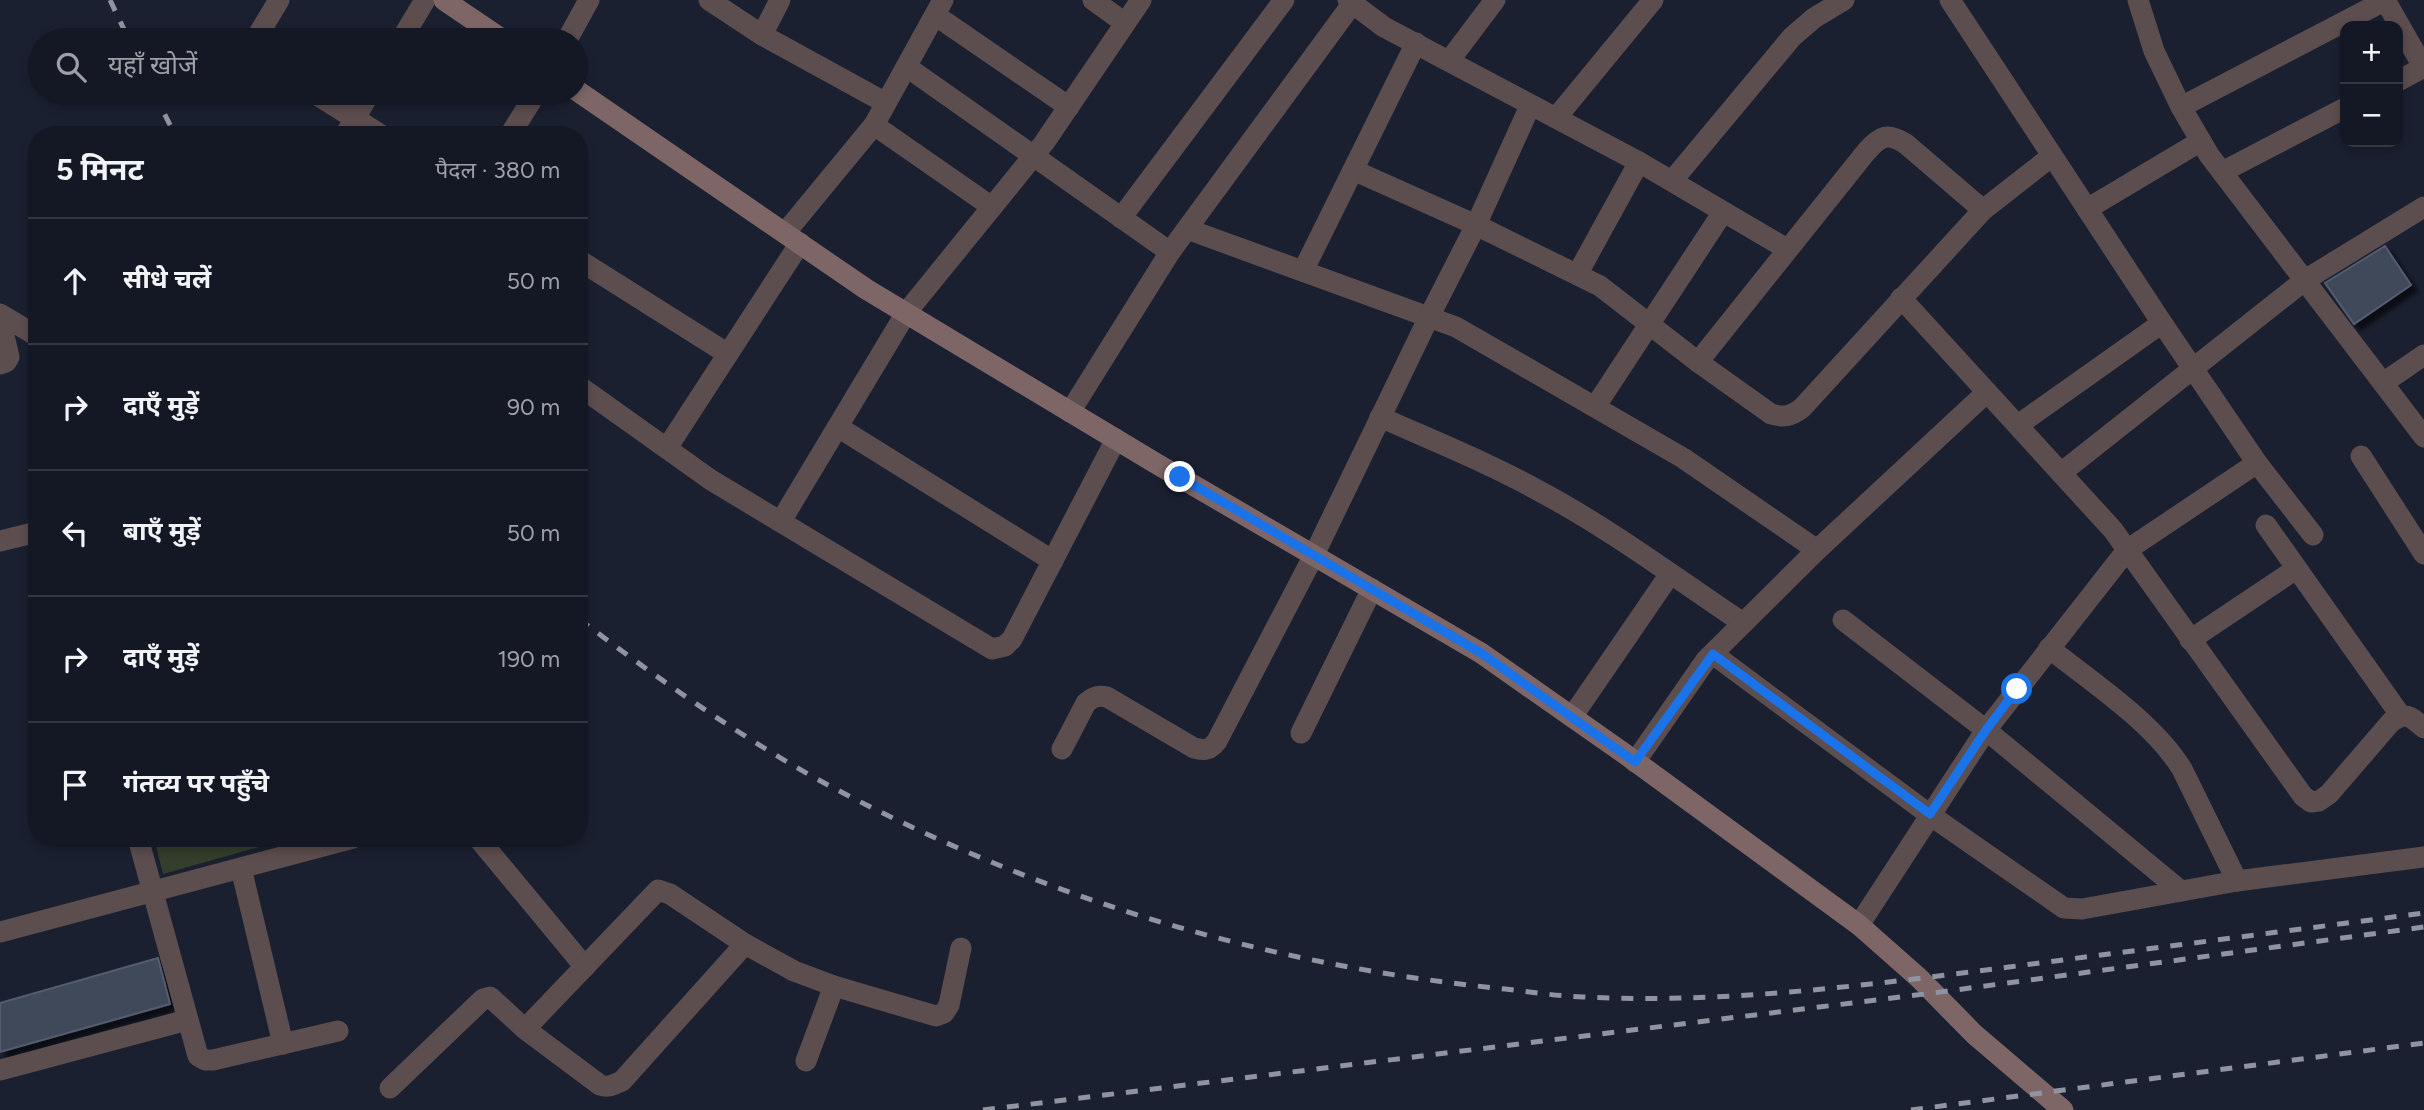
<!DOCTYPE html>
<html lang="hi">
<meta charset="utf-8">
<style>
body{margin:0;font-family:Figtree,"Noto Sans Devanagari",sans-serif;background:#1d212c;color:#f1f3f6}
.controls{position:absolute;right:21px;top:21px;display:grid;overflow:hidden;border-radius:14px;box-shadow:0 4px 10px #0003}
.controls button{width:63px;height:63px;display:grid;place-items:center;padding:0;border:0;border-bottom:2px solid #333741;background:#141824;color:#f1f3f6;font:35px sans-serif}
.stop{position:absolute;width:21px;height:21px;margin:-16px;border:5px solid #1a73e8;border-radius:50%;background:#fff}
.stop.end{background:#1a73e8;border-color:#fff;box-shadow:0 2px 7px #0008}
.list{margin:0;padding:0;list-style:none}
h2{display:flex;justify-content:space-between;align-items:center;height:91px;margin:0;padding:0 28px;font-size:30px}
h2 small{font-size:23px;font-weight:400;color:#9da0a6}
.list li{display:grid;grid-template-columns:46px 1fr auto;gap:21px;align-items:center;box-sizing:border-box;height:126px;padding:0 28px;border-top:2px solid #333741}
.list b{display:block;font-size:26px;white-space:nowrap}
.list em{font-size:23px;font-style:normal;color:#9da0a6}
.icon{flex:none;width:38px;height:38px;fill:none;stroke:currentColor;stroke-width:2;stroke-linecap:round;stroke-linejoin:round}
.map{position:relative;flex:none;width:2424px;height:1110px;overflow:hidden}
.search{position:absolute;background:#141824;box-shadow:0 4px 10px #0003;left:28px;top:28px;width:560px;height:77px;display:flex;align-items:center;gap:18px;box-sizing:border-box;padding:0 24px;border-radius:38px;color:#9da0a6;font-size:26px}
.panel{position:absolute;background:#141824;box-shadow:0 4px 10px #0003;left:28px;top:126px;width:560px;height:721px;border-radius:28px}
.map>svg:first-child{display:block}
.green{fill:#343e2c}
.building{fill:#41485a;stroke:#555c6f;stroke-width:2;filter:url(#shadow)}
.lines{fill:none;stroke-linecap:round;stroke-linejoin:round}
.street{stroke:#5c4d4e;stroke-width:21}
.secondary{stroke:#7e6667;stroke-width:21}
.rail{stroke:#9094a1;stroke-width:5;stroke-dasharray:12 12;stroke-linecap:butt}
.route{stroke:#1a73e8;stroke-width:9}
</style>
<div class="map">
<svg width="2424" height="1110" viewBox="0 0 2424 1110">
<defs>
<filter id="shadow"><feDropShadow dx="6" dy="6" stdDeviation="2" flood-color="#0009"/></filter>
</defs>
<rect width="100%" height="100%" fill="#1a2030"/>
<path class="green" d="M 154,838 L 291,838 L 163,874 Z"/>
<g class="building">
<path d="M 2385,246 L 2411,285 L 2354,324 L 2325,283 Z"/>
<path d="M 158,958 L 170,1004 L 0,1052 L 0,1003 Z"/>
</g>
<g class="lines">
<g class="street">
<path d="M 709,0 L 762,35 L 886,103"/>
<path d="M 1093,0 L 1125,23"/>
<path d="M 1348,0 L 1384,27 L 1639,162 L 1787,249"/>
<path d="M 1950,0 L 2162,323 L 2257,463 L 2313,535"/>
<path d="M 2138,0 L 2154,51 L 2181,107 L 2209,155 L 2424,437"/>
<path d="M 2385,0 L 2424,68"/>
<path d="M 935,15 L 1069,107"/>
<path d="M 762,35 L 780,0"/>
<path d="M 255,40 L 279,0"/>
<path d="M 401,40 L 425,0"/>
<path d="M 567,40 L 589,0"/>
<path d="M 1449,61 L 1495,0"/>
<path d="M 907,67 L 1170,252"/>
<path d="M 2398,81 L 2424,67"/>
<path d="M 314,93 L 381,135"/>
<path d="M 2181,107 L 2386,0"/>
<path d="M 1556,118 L 1653,0"/>
<path d="M 874,125 L 992,207"/>
<path d="M 345,135 L 370,93"/>
<path d="M 510,135 L 536,93"/>
<path d="M 1353,170 L 1476,225 L 1600,286 L 1698,362 L 1771,414 C 1785,418 1791,416 1802,408 L 1983,210 L 2052,156"/>
<path d="M 2222,172 L 2345,108"/>
<path d="M 1672,181 L 1792,37 L 1814,18 L 1844,0"/>
<path d="M 2087,209 L 2201,141"/>
<path d="M 1121,218 L 1284,0"/>
<path d="M 1187,229 L 1456,327 L 1683,458 L 1817,550"/>
<path d="M 785,233 L 874,125 L 943,0"/>
<path d="M 579,260 L 728,354"/>
<path d="M 1303,271 L 1416,43"/>
<path d="M 1578,273 L 1639,162"/>
<path d="M 1901,298 L 2113,530 L 2303,796 L 2311,802 L 2319,801 L 2329,794 L 2391,722 C 2407,711 2411,717 2424,728"/>
<path d="M 0,314 L 37,336"/>
<path d="M 0,319 L 9,357 L 6,362 L 0,364"/>
<path d="M 1698,362 L 1866,152 C 1880,136 1887,132 1906,144 L 1983,210"/>
<path d="M 2383,383 L 2424,355"/>
<path d="M 579,386 L 711,480 L 992,649 L 1005,646 L 1012,639 L 1116,439"/>
<path d="M 1595,407 L 1723,212"/>
<path d="M 1070,412 L 1170,252 L 1355,0"/>
<path d="M 1380,417 C 1434,441 1489,463 1541,492 C 1612,530 1677,579 1743,623"/>
<path d="M 2018,425 L 2162,323"/>
<path d="M 838,427 L 1053,561"/>
<path d="M 667,448 L 800,243"/>
<path d="M 2361,456 L 2424,554"/>
<path d="M 2061,473 L 2305,280 L 2424,207"/>
<path d="M 781,521 L 906,313 L 1044,143 L 1141,0"/>
<path d="M 2266,525 L 2401,716"/>
<path d="M 0,541 L 37,532"/>
<path d="M 1843,620 L 1986,730 L 2181,891"/>
<path d="M 2190,640 L 2296,569"/>
<path d="M 2049,648 C 2093,683 2153,722 2182,769 L 2237,881"/>
<path d="M 1713,654 L 1930,815 L 2064,908 L 2082,909 L 2237,881 L 2424,857"/>
<path d="M 1572,717 L 1670,574"/>
<path d="M 1301,733 L 1372,589"/>
<path d="M 1062,749 L 1086,703 C 1093,697 1098,695 1107,697 L 1194,748 C 1205,751 1210,750 1217,741 L 1314,555 L 1429,317 L 1476,225 L 1530,106"/>
<path d="M 1635,762 L 1706,660 L 1817,550 L 1987,392"/>
<path d="M 138,838 L 198,1056 L 205,1060 L 213,1060 L 338,1031"/>
<path d="M 478,838 L 585,967"/>
<path d="M 241,868 L 283,1044"/>
<path d="M 1859,925 L 1986,730 L 2127,550 L 2257,463"/>
<path d="M 0,932 L 353,838"/>
<path d="M 525,1029 L 658,890 L 670,894 L 745,944 L 794,971 L 834,986 L 936,1016 L 944,1013 L 949,1005 L 961,948"/>
<path d="M 806,1061 L 834,986"/>
<path d="M 0,1070 L 187,1020"/>
<path d="M 390,1088 L 483,999 L 490,997 L 525,1029 L 600,1085 C 609,1088 613,1085 622,1081 L 745,944"/>
</g>
<g class="secondary">
<path d="M 444,0 L 503,40"/>
<path d="M 576,90 L 866,289 L 1157,464 L 1481,653 L 1625,754 L 1859,925 L 1919,978 L 1974,1034 L 2063,1110"/>
</g>
<g class="rail">
<path d="M 110,0 L 129,40"/>
<path d="M 154,93 L 175,135"/>
<path d="M 579,619 C 664,683 752,746 847,795 C 1055,903 1273,966 1505,989 C 1531,992 1557,996 1583,997 C 1725,1004 1869,985 2009,967 C 2147,949 2286,931 2424,913"/>
<path d="M 983,1110 L 1933,993 L 2424,927"/>
<path d="M 1911,1110 L 2424,1043"/>
</g>
</g>
<g class="lines">
<path class="route" d="M 1180,477 L 1481,653 L 1635,762 L 1713,654 L 1930,814 L 1986,730 L 2017,689"/>
</g>
</svg>
<div class="controls">
<button>+</button>
<button>−</button>
</div>
<div class="stop" style="left:2017px;top:689px"></div>
<div class="stop end" style="left:1180px;top:477px"></div>
<div class="search"><svg class="icon" aria-label="search" viewBox="0 0 24 24"><circle cx="10" cy="10" r="6"/><path d="M15 15l6 6"/></svg>यहाँ खोजें</div>
<section class="panel">
<h2>5 मिनट<small>पैदल · 380 m</small></h2>
<ul class="list">
<li><svg class="icon" aria-label="ahead" viewBox="0 0 24 24"><path d="M12 20V5M6 11l6-6 6 6"/></svg><div><b>सीधे चलें</b></div><em>50 m</em></li>
<li><svg class="icon" aria-label="right" viewBox="0 0 24 24"><path d="M7 20v-9h11M14 6l5 5-5 5"/></svg><div><b>दाएँ मुड़ें</b></div><em>90 m</em></li>
<li><svg class="icon" aria-label="left" viewBox="0 0 24 24"><path d="M17 20v-9H6M10 6l-5 5 5 5"/></svg><div><b>बाएँ मुड़ें</b></div><em>50 m</em></li>
<li><svg class="icon" aria-label="right" viewBox="0 0 24 24"><path d="M7 20v-9h11M14 6l5 5-5 5"/></svg><div><b>दाएँ मुड़ें</b></div><em>190 m</em></li>
<li><svg class="icon" aria-label="arrive" viewBox="0 0 24 24"><path d="M6 21V4h12l-3 4 3 4H6"/></svg><div><b>गंतव्य पर पहुँचे</b></div></li>
</ul>
</section>
</div>
